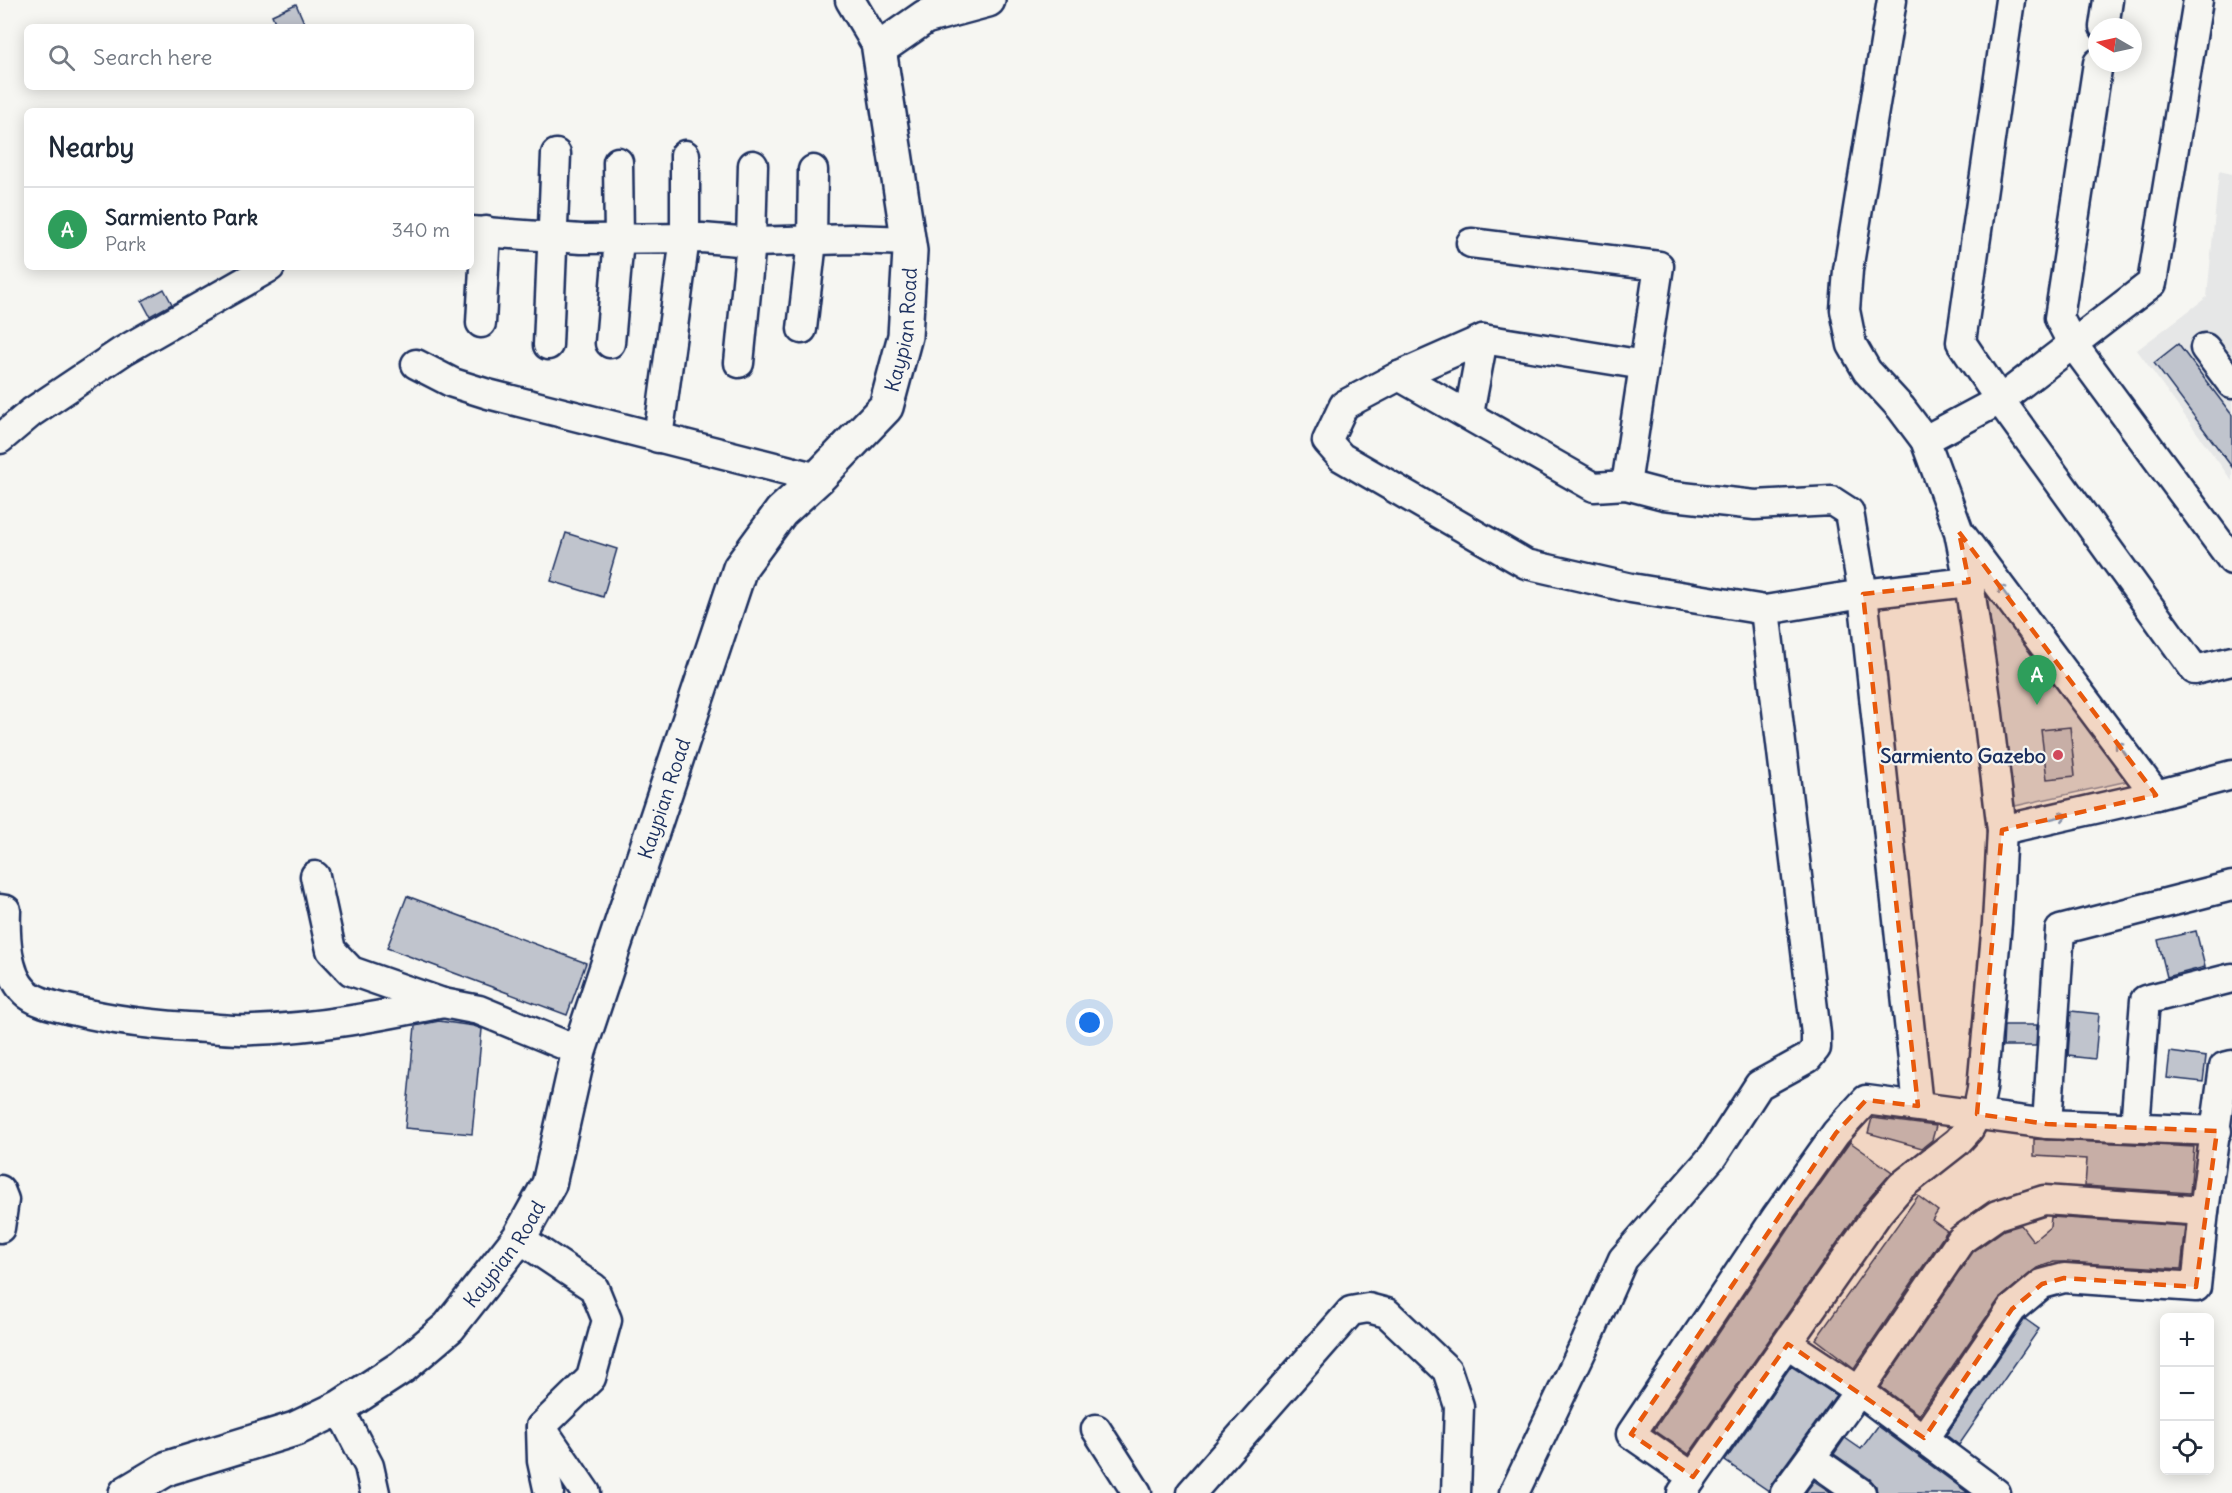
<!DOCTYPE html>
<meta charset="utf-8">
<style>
body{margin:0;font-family:Delius,sans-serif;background:#f6f6f7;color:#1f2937}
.controls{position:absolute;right:18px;bottom:18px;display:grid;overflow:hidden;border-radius:9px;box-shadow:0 3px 15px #0003}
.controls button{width:54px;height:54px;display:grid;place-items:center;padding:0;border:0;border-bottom:2px solid #e0e1e3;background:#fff;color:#1f2937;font:30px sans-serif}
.compass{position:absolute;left:2088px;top:18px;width:54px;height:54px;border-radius:50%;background:#fff;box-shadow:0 3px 15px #0003;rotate:279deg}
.you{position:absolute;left:1090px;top:1023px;width:21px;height:21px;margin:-15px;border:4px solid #fff;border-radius:50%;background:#1a73e8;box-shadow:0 0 0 9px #1a73e833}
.badge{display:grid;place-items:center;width:39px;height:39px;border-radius:50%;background:#b45309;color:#fff;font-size:20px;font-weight:700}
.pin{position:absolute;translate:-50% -50px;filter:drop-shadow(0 2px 3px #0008)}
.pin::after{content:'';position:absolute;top:32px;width:21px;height:18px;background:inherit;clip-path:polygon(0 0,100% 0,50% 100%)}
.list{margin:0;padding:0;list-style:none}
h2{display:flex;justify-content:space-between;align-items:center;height:78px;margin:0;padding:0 24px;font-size:26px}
h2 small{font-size:20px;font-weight:400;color:#747a83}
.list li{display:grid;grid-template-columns:39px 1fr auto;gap:18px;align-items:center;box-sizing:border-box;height:84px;padding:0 24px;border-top:2px solid #e0e1e3}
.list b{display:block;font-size:22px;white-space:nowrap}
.list p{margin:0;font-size:20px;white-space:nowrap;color:#747a83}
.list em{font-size:20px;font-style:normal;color:#747a83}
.icon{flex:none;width:33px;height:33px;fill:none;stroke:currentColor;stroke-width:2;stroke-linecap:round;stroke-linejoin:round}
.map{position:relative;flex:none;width:2232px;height:1493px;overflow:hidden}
.search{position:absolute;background:#fff;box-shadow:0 3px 15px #0003;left:24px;top:24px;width:450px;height:66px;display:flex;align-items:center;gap:15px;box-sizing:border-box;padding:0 21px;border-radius:9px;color:#747a83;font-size:22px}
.panel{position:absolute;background:#fff;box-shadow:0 3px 15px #0003;left:24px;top:108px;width:450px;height:162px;border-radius:9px}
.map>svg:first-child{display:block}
.built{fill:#e6e7e7}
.green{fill:#d6d9dd;stroke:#78849e;stroke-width:1.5}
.building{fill:#c0c4cd;stroke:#1b2f5e;stroke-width:1.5}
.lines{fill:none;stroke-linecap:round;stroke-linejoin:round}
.minor-casing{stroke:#1b2f5e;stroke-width:33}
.major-casing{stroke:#1b2f5e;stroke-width:38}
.minor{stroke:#f6f6f2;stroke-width:28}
.major{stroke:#f6f6f2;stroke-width:33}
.oneway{stroke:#8892a8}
.marked{fill:#e8590c;fill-opacity:0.2;stroke:#e8590c;stroke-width:4.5;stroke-dasharray:12 8;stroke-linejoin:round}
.poi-dot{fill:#d1495b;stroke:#f6f6f2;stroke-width:2}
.labels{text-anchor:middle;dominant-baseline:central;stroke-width:4.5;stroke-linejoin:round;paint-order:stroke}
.street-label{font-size:20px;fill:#1b2f5e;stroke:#f6f6f2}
.poi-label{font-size:20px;font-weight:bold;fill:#1b2f5e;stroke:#f6f6f2;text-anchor:end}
</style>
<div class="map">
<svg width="2232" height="1493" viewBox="0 0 2232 1493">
<rect width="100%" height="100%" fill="#f6f6f2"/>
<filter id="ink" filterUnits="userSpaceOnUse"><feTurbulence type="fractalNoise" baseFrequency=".0167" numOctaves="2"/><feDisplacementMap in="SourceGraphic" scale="12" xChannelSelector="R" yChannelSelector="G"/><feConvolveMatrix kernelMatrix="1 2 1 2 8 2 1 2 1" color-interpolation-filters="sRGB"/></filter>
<g filter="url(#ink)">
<path class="built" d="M 2219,171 L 2232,174 L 2232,481 L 2137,350 L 2207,297 Z"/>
<path class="green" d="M 1986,589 L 2128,781 L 2015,806 Z"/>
<g class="building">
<path d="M 296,4 L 306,27 L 277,27 L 272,15 Z"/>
<path d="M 164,289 L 172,304 L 150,316 L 142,301 Z"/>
<path d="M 2178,344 L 2232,415 L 2232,467 L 2154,363 Z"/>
<path d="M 566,533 L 617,549 L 603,597 L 551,581 Z"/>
<path d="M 2070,727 L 2075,776 L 2047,779 L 2041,730 Z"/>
<path d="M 407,896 L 586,963 L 567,1015 L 387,948 Z"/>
<path d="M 2196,931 L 2205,967 L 2167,977 L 2158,940 Z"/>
<path d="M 2071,1011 L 2099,1014 L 2095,1059 L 2068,1056 Z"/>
<path d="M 439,1021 L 474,1026 L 482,1029 L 472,1134 L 405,1128 L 415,1026 Z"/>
<path d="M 2004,1025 L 2037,1025 L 2036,1046 L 2003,1046 Z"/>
<path d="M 2170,1052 L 2206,1057 L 2203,1082 L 2167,1078 Z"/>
<path d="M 1872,1118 L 1936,1126 L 1932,1140 L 1922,1148 L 1868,1133 Z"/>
<path d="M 2034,1139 L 2194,1147 L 2190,1193 L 2085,1186 L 2087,1159 L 2034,1156 Z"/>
<path d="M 1850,1142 L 1892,1172 L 1865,1203 L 1689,1454 L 1654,1430 L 1791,1225 Z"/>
<path d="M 1918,1196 L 1938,1211 L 1932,1220 L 1947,1231 L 1854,1368 L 1816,1339 Z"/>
<path d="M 2051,1217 L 2186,1226 L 2181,1269 L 2065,1262 L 2054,1262 L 2037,1268 L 1999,1299 L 1919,1415 L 1881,1387 L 1973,1252 L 2004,1230 L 2021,1225 L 2033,1241 L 2050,1227 Z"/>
<path d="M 2025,1319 L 2039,1329 L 1959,1445 L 1946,1435 Z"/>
<path d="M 1791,1366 L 1836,1395 L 1772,1483 L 1769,1491 L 1725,1461 Z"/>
<path d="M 1878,1426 L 1968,1493 L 1877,1493 L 1876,1486 L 1870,1479 L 1834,1454 L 1845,1438 L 1861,1449 Z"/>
<path d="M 1814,1481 L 1832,1493 L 1805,1493 Z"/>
</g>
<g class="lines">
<defs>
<g id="minor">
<path d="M 850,0 L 879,49"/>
<path d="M 2010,0 L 1961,342 L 2000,400 L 2195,670 L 2232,661"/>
<path d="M 2104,27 L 2108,0"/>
<path d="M 2098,63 L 2059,318 L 2072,343 L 2232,560"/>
<path d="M 471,231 L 581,239 L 702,238 L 751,242 L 852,239 L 909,241"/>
<path d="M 1471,243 L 1659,266 L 1626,485"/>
<path d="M 481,323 L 486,231"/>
<path d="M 802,329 L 812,241 L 813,170"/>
<path d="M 610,343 L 619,239 L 618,162"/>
<path d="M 548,345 L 556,154"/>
<path d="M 2205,348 L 2232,384"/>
<path d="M 739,363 L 751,242 L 753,165"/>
<path d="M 416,364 L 453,383 L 488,394 L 818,478"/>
<path d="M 1644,365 L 1483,339 L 1399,376 L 1344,405 L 1327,441 L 1341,457 L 1526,564 L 1631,588 L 1765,610"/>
<path d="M 1399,376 L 1594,487 L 1626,485 L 1664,495 L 1755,505 L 1832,501 L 1849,512 L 1863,594 L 1918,1106"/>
<path d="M 1469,414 L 1483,339"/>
<path d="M 658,438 L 685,238 L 685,155"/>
<path d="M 0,439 L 32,412 L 123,351 L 270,267"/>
<path d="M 1925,440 L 2000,400 L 2152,283 L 2198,0"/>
<path d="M 1963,537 L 2156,795"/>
<path d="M 2002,830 L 2156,795 L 2232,775"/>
<path d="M 315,876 L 331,950 L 351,971 L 443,1003 L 479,1010 L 579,1051"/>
<path d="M 0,909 L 6,910 C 5,934 6,974 25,992 C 37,1004 60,1007 76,1011 C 119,1022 163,1026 207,1028 C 222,1029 238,1031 253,1030 C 317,1028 380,1016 443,1003"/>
<path d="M 2047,1124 L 2060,930 L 2232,886"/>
<path d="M 2135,1127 L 2145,1000 L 2232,978"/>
<path d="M 0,1190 L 4,1200 L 0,1228"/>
<path d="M 519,1238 L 594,1288 L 607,1320 L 591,1378 L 541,1427 L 542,1461 L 549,1493"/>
<path d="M 1788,1344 L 1859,1391 L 1996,1493"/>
<path d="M 339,1408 L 369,1466 L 375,1493"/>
<path d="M 541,1427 L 586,1493"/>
<path d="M 1096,1429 L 1137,1493"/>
<path d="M 1924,1438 L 2012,1309 L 2042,1284 L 2064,1278 L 2196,1287 L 2204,1211 L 2224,1067 L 2232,1065"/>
<path d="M 1811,1458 L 1861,1493"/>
<path d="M 1693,1477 L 1631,1434 L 1777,1216 L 1836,1133 L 1866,1100 L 2047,1124 L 2217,1131"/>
<path d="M 1191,1493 L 1351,1311 L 1368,1308 L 1387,1313 L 1447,1370 L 1459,1406 L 1456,1493"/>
<path d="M 1514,1493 L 1586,1342 L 1623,1259 L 1713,1156 L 1759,1085 L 1808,1058 L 1816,1048 L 1816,1034 L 1765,610 L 1863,594 L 1969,582"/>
<path d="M 1682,1493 L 1878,1213 L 1901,1186 L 1957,1142 L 1969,1129 L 1977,1114 L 1982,1089 L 1997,923 L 2002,830 L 1987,706 L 1969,582 L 1959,532 L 1925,440 L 1901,408 L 1867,371 L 1852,345 L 1845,310 L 1848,270 L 1892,0"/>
<path d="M 1785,1493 L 1859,1391 L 1961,1240 L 1997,1215 L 2044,1200 L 2204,1211"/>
</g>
<g id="major">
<path id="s1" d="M 126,1493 L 168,1468 L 295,1429 L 339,1408 L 402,1367 L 449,1327 L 519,1238 L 549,1184 L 579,1051 L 740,568 L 781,512 L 818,478 L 886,407 L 905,336 L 910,251 L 879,49 L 925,17 L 988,0"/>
</g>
</defs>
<use href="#minor" class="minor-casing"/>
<use href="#major" class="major-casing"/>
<use href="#minor" class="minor"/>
<use href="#major" class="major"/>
</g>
<defs><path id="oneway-shaft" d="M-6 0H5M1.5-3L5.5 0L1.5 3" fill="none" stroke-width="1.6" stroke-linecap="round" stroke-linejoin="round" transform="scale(1.5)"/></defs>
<g class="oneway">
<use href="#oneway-shaft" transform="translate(2004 592) rotate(-127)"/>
<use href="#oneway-shaft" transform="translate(2121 748) rotate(-127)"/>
<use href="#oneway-shaft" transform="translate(2059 817) rotate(-13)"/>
</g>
</g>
<path class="marked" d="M 1959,532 L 2156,795 L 2002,830 L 1977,1114 L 2047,1124 L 2217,1131 L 2196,1287 L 2064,1278 L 2042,1284 L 2012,1309 L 1924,1438 L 1788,1344 L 1693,1477 L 1631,1434 L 1836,1133 L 1866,1100 L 1918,1106 L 1863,594 L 1969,582 Z"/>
<circle class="poi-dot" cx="2058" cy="755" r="6"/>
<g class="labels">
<g class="street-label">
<text stroke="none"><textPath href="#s1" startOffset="1485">Kaypian Road</textPath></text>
<text stroke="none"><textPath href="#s1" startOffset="945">Kaypian Road</textPath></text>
<text stroke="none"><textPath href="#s1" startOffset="459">Kaypian Road</textPath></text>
</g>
<g class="poi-label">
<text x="2046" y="755">Sarmiento Gazebo</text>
</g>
</g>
</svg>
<div class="controls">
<button>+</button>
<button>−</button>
<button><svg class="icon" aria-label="locate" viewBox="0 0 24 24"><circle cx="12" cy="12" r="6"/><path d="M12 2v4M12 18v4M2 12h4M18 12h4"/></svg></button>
</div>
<svg class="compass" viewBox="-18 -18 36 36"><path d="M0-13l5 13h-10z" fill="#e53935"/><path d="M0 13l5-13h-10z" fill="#747a83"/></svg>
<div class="you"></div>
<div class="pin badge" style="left:2037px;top:705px;background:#2e9e5b">A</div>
<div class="search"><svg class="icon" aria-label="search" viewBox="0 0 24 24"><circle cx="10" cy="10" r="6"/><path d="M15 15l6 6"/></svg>Search here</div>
<section class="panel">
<h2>Nearby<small></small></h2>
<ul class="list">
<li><span class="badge" style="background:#2e9e5b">A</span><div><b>Sarmiento Park</b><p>Park</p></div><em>340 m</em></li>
</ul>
</section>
</div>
